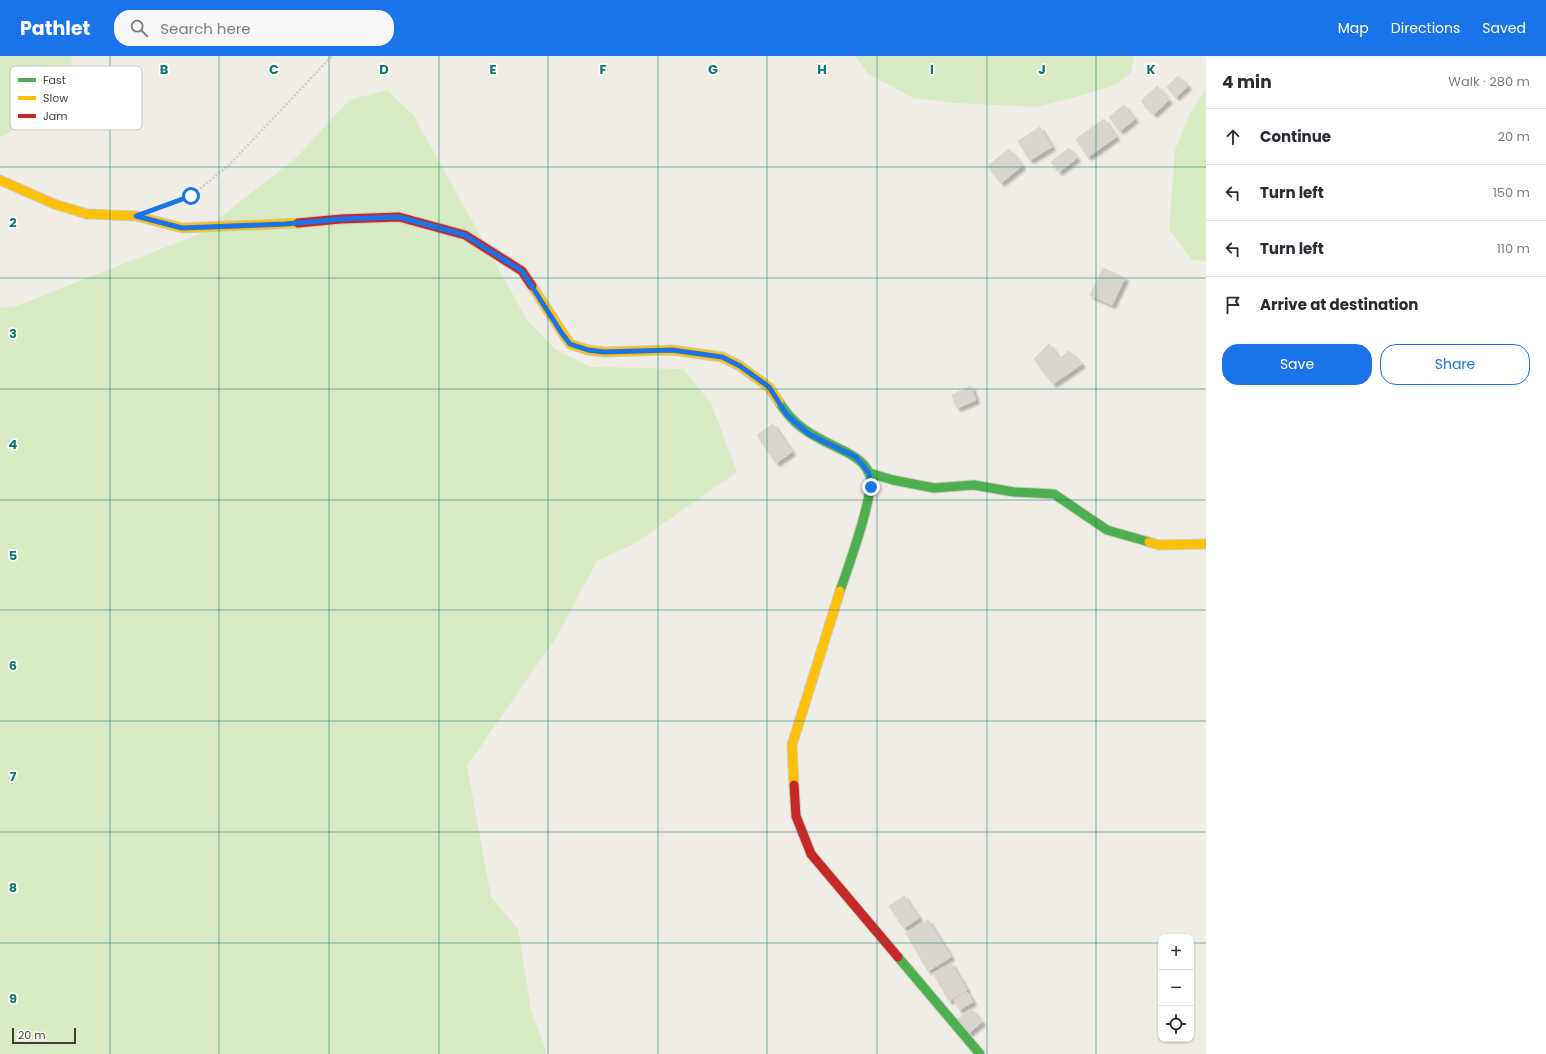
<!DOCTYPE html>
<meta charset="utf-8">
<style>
body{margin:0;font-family:Poppins,sans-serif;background:#f7f7f7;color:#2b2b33}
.controls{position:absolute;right:12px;bottom:12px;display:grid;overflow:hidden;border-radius:8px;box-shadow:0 1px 3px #0004}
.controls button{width:36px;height:36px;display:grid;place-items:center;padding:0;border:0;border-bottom:1px solid #e1e1e2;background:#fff;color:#2b2b33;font:20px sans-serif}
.scale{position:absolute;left:12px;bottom:10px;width:64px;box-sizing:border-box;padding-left:4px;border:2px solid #453f33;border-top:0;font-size:11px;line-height:14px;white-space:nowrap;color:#453f33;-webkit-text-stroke:3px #fff;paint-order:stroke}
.stop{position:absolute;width:12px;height:12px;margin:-9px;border:3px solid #1a73e8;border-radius:50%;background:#fff}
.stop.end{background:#1a73e8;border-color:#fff;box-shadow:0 1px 4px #0008}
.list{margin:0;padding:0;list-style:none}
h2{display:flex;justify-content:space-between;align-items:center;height:52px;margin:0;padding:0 16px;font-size:17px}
h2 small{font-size:13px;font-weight:400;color:#7c7c81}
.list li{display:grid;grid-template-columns:26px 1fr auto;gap:12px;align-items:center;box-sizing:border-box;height:56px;padding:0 16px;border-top:1px solid #e1e1e2}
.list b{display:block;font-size:15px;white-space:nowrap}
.list em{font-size:13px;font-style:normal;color:#7c7c81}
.actions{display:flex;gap:8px;padding:12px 16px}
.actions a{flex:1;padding:9px 0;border:1px solid #1a73e8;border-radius:16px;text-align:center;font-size:14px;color:#1a73e8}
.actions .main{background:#1a73e8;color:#fff}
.icon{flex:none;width:22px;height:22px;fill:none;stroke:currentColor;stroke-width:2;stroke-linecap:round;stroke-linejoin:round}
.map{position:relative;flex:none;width:1206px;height:998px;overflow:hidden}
header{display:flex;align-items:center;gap:24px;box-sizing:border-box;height:56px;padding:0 20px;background:#1a73e8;color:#fff}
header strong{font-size:19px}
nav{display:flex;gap:22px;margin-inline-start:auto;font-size:14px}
.search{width:280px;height:36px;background:#f7f7f7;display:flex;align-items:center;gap:10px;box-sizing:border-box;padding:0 14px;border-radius:16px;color:#7c7c81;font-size:15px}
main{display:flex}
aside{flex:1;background:#fff}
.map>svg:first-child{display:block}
.green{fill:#d9ebc4}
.building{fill:#d9d6cf;stroke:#d8d4cc;filter:url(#shadow)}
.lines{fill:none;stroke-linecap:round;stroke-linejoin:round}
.fast-casing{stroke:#cfccbd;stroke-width:11}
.slow-casing{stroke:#cfccbd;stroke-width:11}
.jam-casing{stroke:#cfccbd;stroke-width:11}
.path{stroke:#d0cec9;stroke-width:2.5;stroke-dasharray:2 2;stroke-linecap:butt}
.fast{stroke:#4caf50;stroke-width:9}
.slow{stroke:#ffc107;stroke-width:9}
.jam{stroke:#c62828;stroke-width:9}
.route{stroke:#1a73e8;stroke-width:5}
.grid{fill:none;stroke:#0f766e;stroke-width:1;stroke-opacity:0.55}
.key{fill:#fff;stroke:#c7c5c2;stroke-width:1}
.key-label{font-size:11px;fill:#453f33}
.grid-label{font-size:13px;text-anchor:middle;font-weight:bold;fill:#0f766e;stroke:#fff;stroke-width:3.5;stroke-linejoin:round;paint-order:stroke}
</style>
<header>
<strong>Pathlet</strong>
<div class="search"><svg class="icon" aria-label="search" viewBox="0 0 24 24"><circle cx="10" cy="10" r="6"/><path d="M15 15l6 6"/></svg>Search here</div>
<nav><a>Map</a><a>Directions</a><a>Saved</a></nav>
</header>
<main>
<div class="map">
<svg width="1206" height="998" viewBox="0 0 1206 998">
<defs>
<filter id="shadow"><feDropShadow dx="3.5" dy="3.5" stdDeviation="1" flood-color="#0004"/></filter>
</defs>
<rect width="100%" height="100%" fill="#f0ede6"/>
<g class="green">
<path d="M 0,0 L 72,0 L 70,22 L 45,52 L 14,74 L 0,81 Z"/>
<path d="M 855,0 L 1134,0 L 1131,17 L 1116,29 L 1076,41 L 1036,51 L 954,47 L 913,42 L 868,18 Z"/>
<path d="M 1206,33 L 1206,205 L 1192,204 L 1169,173 L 1175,94 L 1189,59 Z"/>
<path d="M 387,34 L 414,60 L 527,264 L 555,293 L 591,311 L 683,313 L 711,347 L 737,416 L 634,488 L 597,505 L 558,579 L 467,710 L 491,841 L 518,873 L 531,954 L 545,991 L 546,998 L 0,998 L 0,252 L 19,249 L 199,178 L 297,101 L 349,44 Z"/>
</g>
<g class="building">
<path d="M 1178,20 L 1188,30 L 1176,41 L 1167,31 Z"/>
<path d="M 1157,30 L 1169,44 L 1154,58 L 1141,45 Z"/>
<path d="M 1124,49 L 1135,63 L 1120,75 L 1109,61 Z"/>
<path d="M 1104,63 L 1116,81 L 1088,101 L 1076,83 Z"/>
<path d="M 1040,71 L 1052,91 L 1030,104 L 1018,85 Z"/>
<path d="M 1069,92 L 1077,102 L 1059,116 L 1051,106 Z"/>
<path d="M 1009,93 L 1022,110 L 1001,127 L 988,110 Z"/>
<path d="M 1103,212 L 1125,222 L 1112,249 L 1090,239 Z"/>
<path d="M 1049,288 L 1059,303 L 1069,295 L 1082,308 L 1053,328 L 1034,303 Z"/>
<path d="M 971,330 L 976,344 L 957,352 L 952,339 Z"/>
<path d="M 773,368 L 792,396 L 776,407 L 757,379 Z"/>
<path d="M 904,840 L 919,862 L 904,872 L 889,850 Z"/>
<path d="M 928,864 L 951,901 L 928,915 L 906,877 Z"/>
<path d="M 951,907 L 967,934 L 949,945 L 933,917 Z"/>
<path d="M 967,936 L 973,946 L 959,954 L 954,944 Z"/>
<path d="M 971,953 L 982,966 L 969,977 L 958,963 Z"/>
</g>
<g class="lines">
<defs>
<g id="fast">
<path d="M 779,346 C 794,370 811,379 836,391 C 848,397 863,403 869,417 C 877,434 847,514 840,535"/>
<path d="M 869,417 L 893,424 L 934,432 L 974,429 L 1014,436 L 1054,438 L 1107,474 L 1149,486"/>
<path d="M 898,901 L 980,998"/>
</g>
<g id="slow">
<path d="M 0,124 L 54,148 L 87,158 L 136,160 L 182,172 L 298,167"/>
<path d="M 532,230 L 570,288 L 588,294 L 604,296 L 672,294 L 722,301 L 740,310 L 769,331 L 779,346"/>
<path d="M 1149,486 L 1159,489 L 1206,488"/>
<path d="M 794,729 L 792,689 L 840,535"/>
</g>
<g id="jam">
<path d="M 298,167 L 341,163 L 399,161 L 465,179 L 522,215 L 532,230"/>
<path d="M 794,729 L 796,760 L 811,798 L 898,901"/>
</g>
</defs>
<use href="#fast" class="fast-casing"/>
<use href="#slow" class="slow-casing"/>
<use href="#jam" class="jam-casing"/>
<path class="path" d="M 172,147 L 191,140 L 229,109 L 332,0"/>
<use href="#fast" class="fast"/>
<use href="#slow" class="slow"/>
<use href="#jam" class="jam"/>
</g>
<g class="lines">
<path class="route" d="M 191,140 L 136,160 L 182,172 L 285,168 L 342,163 L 399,161 L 465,179 L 522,215 L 561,276 L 570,288 L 588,294 L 604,296 L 672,294 L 722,301 L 740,310 L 769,331 L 787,359 L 809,378 L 856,401 L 869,417 L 871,431"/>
</g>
<path class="grid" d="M 110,0 L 110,998M 219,0 L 219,998M 329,0 L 329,998M 439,0 L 439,998M 548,0 L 548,998M 658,0 L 658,998M 767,0 L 767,998M 877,0 L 877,998M 987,0 L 987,998M 1096,0 L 1096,998M 0,111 L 1206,111M 0,222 L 1206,222M 0,333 L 1206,333M 0,444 L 1206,444M 0,554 L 1206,554M 0,665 L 1206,665M 0,776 L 1206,776M 0,887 L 1161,887M 1191,887 L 1206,887"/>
<rect x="10" y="10" width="132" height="64" rx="6" class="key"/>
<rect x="18" y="22" width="18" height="4" fill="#4caf50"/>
<rect x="18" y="40" width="18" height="4" fill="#ffc107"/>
<rect x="18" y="58" width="18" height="4" fill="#c62828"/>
<g class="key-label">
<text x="43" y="28">Fast</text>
<text x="43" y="46">Slow</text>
<text x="43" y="64">Jam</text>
</g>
<g class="grid-label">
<text x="164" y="18">B</text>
<text x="274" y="18">C</text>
<text x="384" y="18">D</text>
<text x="493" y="18">E</text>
<text x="603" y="18">F</text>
<text x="713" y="18">G</text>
<text x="822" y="18">H</text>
<text x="932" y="18">I</text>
<text x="1042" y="18">J</text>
<text x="1151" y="18">K</text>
<text x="13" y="171">2</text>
<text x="13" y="282">3</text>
<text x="13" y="393">4</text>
<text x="13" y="504">5</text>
<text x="13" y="614">6</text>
<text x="13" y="725">7</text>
<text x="13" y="836">8</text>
<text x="13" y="947">9</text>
</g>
</svg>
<div class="controls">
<button>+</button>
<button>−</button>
<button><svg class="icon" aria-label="locate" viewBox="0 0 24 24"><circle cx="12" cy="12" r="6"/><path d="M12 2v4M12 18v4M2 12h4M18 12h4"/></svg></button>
</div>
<div class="scale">20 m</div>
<div class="stop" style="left:191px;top:140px"></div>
<div class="stop end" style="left:871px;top:431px"></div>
</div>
<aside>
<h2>4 min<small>Walk · 280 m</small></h2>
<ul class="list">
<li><svg class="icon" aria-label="ahead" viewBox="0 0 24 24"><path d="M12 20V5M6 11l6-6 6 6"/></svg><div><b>Continue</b></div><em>20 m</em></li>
<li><svg class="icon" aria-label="left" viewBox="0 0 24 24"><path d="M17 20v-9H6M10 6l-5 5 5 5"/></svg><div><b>Turn left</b></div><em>150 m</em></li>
<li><svg class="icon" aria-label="left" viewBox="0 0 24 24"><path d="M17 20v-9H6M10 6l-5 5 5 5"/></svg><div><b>Turn left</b></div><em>110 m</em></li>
<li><svg class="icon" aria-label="arrive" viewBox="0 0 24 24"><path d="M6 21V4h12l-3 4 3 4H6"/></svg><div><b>Arrive at destination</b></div></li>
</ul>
<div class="actions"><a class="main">Save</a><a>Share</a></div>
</aside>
</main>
